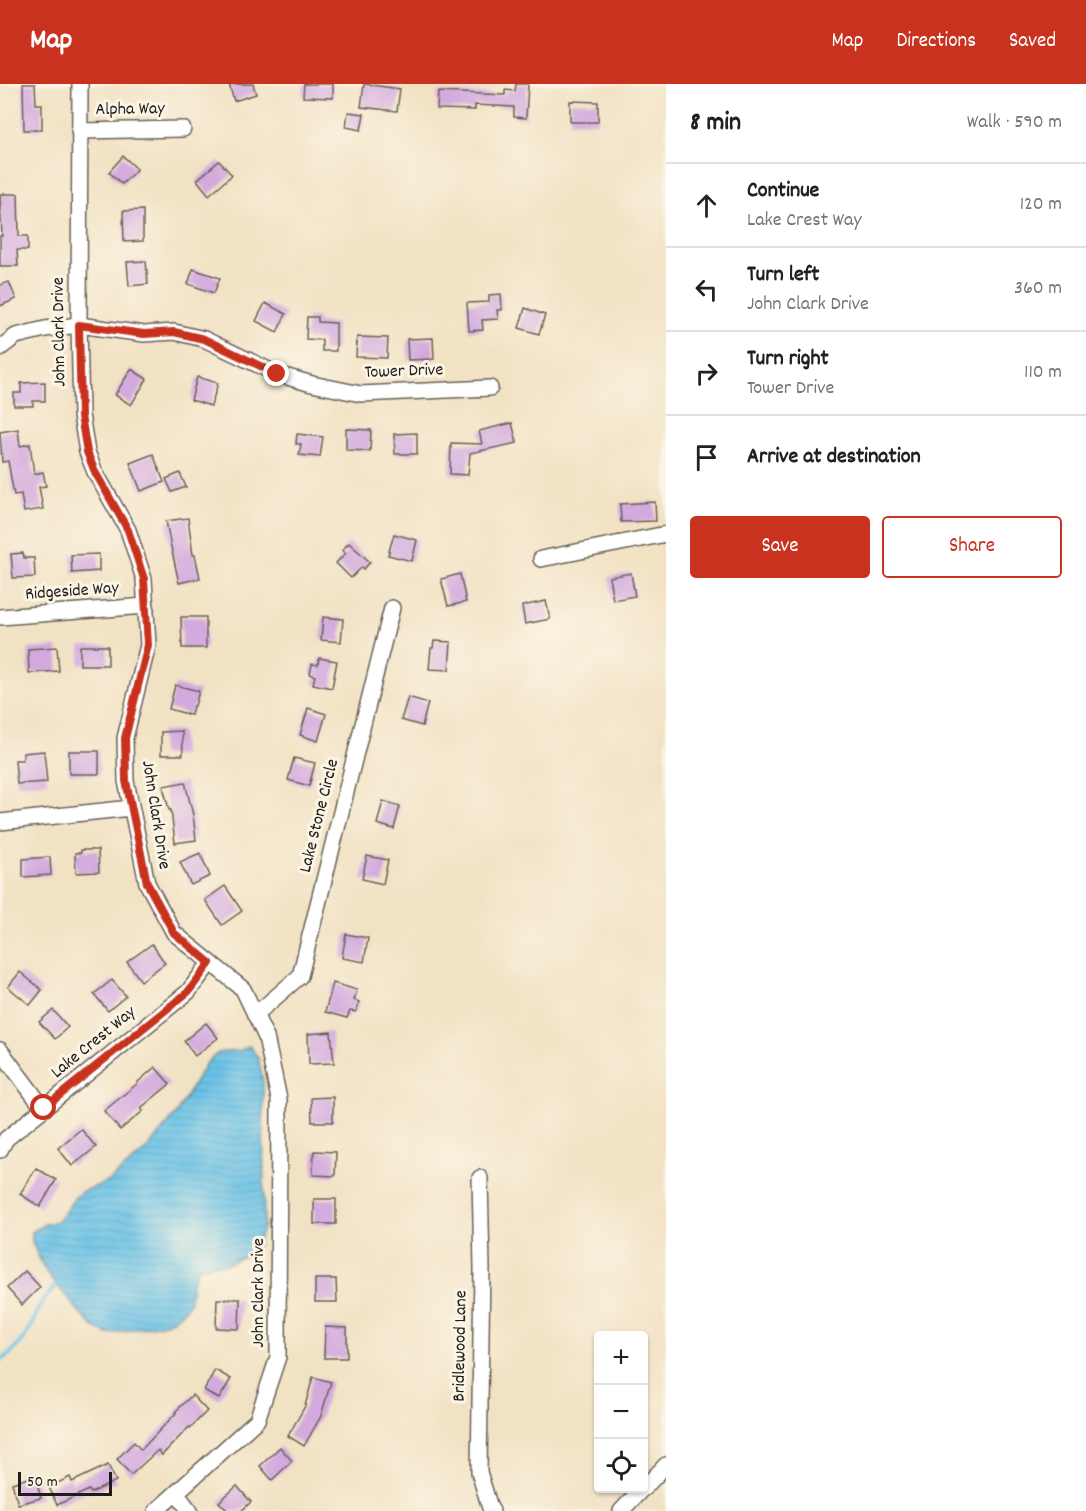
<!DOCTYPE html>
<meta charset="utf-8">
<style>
body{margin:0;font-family:Dekko,sans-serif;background:#f2f2f2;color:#202124}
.controls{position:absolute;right:18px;bottom:18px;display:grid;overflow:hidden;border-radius:6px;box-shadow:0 2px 4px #0004}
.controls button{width:54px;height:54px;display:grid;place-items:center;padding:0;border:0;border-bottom:2px solid #e0e0e0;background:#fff;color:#202124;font:30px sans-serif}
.scale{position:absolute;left:18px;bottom:15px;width:94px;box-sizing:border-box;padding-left:6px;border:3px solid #1c1c1c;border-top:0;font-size:16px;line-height:21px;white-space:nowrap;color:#1c1c1c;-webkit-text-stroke:4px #fcf5e5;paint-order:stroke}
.stop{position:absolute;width:18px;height:18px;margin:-14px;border:4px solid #c8321e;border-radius:50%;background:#fff}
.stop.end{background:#c8321e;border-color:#fff;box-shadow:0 2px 6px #0008}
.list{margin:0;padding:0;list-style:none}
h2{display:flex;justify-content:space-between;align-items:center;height:78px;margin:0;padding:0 24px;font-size:26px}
h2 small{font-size:20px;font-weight:400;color:#757577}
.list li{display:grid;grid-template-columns:39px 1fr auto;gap:18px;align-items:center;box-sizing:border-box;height:84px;padding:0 24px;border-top:2px solid #e0e0e0}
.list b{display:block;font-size:22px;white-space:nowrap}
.list p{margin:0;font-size:20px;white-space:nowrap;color:#757577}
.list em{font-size:20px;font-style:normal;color:#757577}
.actions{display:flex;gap:12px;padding:18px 24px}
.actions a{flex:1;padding:14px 0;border:2px solid #c8321e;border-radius:6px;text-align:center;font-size:21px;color:#c8321e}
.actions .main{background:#c8321e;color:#fff}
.icon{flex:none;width:33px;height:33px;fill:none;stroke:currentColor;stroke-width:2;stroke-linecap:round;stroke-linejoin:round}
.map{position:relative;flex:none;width:666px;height:1427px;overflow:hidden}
header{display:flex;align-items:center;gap:36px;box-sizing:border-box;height:84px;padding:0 30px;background:#c8321e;color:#fff}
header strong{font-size:28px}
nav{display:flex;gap:33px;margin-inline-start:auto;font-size:21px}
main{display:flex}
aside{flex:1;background:#fff}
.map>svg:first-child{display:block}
.water{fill:url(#water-rules);stroke:#436f82;stroke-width:1.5}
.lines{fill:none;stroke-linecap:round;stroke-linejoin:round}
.stream{stroke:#6ac2e7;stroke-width:4}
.building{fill:#d3a9de}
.minor-casing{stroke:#676157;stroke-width:18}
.minor{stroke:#fff;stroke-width:15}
.route{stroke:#c8321e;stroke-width:8}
.labels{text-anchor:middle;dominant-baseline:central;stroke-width:6;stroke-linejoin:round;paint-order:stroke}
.street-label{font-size:18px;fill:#1c1c1c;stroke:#fcf5e5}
</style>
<header>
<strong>Map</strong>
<nav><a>Map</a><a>Directions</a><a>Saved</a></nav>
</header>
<main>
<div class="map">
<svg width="666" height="1427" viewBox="0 0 666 1427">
<defs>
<pattern id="water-rules" width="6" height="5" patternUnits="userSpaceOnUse" patternTransform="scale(1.5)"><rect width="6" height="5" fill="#6ac2e7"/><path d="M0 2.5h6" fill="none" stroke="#5ba6c6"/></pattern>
</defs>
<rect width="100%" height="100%" fill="#fcf5e5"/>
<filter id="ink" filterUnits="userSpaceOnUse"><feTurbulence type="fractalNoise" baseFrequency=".0167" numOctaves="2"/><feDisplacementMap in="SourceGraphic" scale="12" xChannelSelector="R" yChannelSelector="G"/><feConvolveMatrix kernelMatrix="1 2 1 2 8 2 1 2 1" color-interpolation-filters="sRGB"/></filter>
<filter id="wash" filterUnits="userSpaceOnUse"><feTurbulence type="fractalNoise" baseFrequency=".008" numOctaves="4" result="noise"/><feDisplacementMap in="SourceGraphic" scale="24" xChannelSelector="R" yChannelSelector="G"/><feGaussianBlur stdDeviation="1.35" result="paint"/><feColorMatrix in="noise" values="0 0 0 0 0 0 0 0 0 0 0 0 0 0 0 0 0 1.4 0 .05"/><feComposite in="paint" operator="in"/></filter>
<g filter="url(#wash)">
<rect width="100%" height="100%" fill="#f2e2c4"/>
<path class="water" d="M 249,962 L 258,973 L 263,997 L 264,1141 L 257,1162 L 252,1169 L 227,1180 L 214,1180 L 198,1184 L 192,1199 L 189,1219 L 182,1228 L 174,1235 L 165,1239 L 108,1250 L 98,1246 L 89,1239 L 51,1194 L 44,1184 L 36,1167 L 32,1158 L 32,1148 L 45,1140 L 55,1138 L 63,1131 L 76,1112 L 83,1107 L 108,1098 L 146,1066 L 176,1030 L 206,979 L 217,970 L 222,968 L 240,967 Z"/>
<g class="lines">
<path class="stream" d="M 0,1277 L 12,1268 L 24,1254 L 33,1238 L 40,1221 L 56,1201"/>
</g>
<g id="blocks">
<g class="building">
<path d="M 23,0 L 35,0 L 36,20 L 42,20 L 42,46 L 24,46 Z"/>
<path d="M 229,0 L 253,0 L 256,10 L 234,17 Z"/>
<path d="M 304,0 L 333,0 L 333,14 L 303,13 Z"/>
<path d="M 364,0 L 400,5 L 397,27 L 361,23 Z"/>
<path d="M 516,0 L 528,0 L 526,34 L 514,33 L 514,23 L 475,21 L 475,26 L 437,25 L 438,8 L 505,11 L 505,6 L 515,7 Z"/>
<path d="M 570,17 L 598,18 L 598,38 L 570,38 Z"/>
<path d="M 348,28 L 364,30 L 361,46 L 346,43 Z"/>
<path d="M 123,72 L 137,85 L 122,100 L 109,88 Z"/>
<path d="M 219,77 L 232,91 L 209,111 L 197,96 Z"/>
<path d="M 0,110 L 18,110 L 19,152 L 28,152 L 28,166 L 17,166 L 18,182 L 0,182 L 0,152 L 2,152 Z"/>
<path d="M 143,126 L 143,157 L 124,158 L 123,127 Z"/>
<path d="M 146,177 L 148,200 L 129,202 L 127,178 Z"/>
<path d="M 193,185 L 220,194 L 214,209 L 188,200 Z"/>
<path d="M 9,198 L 16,215 L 0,222 L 0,201 Z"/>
<path d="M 501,210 L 502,226 L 497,226 L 498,235 L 482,236 L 483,246 L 469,247 L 467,219 L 489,218 L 489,211 Z"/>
<path d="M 265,219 L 286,230 L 277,248 L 256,237 Z"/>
<path d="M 525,224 L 545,231 L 539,250 L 519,244 Z"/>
<path d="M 307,233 L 318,233 L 318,238 L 336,239 L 336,267 L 322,267 L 322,256 L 306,255 Z"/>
<path d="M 357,253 L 388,254 L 387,274 L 356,273 Z"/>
<path d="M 433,254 L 434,275 L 408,276 L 407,255 Z"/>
<path d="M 131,285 L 147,295 L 131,321 L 115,311 Z"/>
<path d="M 197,293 L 218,299 L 211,322 L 191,316 Z"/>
<path d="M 45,298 L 45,317 L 33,317 L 33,322 L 14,322 L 14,309 L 21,309 L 21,299 Z"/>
<path d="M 512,339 L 517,359 L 470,369 L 468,391 L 450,390 L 451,359 L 482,360 L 479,347 Z"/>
<path d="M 18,345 L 20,362 L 30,360 L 34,390 L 43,388 L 46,402 L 39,403 L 43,425 L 24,428 L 21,410 L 14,411 L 8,377 L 2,378 L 0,348 Z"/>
<path d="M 346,345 L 371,346 L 370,367 L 346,366 Z"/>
<path d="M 417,349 L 417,370 L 395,370 L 394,350 Z"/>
<path d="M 297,350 L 323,353 L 320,373 L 299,371 L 301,360 L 296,360 Z"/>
<path d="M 153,370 L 164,398 L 141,407 L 130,379 Z"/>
<path d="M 180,389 L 186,403 L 172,408 L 166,395 Z"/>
<path d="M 655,418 L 656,437 L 621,438 L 620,420 Z"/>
<path d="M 188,434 L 193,471 L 195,471 L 200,494 L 179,499 L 170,458 L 166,437 Z"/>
<path d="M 394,450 L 417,456 L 412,477 L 388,471 Z"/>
<path d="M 349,459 L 370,478 L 364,485 L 362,483 L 351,494 L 336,479 L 346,469 L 342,466 Z"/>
<path d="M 23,469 L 24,474 L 34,474 L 35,493 L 13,494 L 11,470 Z"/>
<path d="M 99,470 L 99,487 L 72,489 L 71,471 Z"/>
<path d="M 631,489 L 635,512 L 613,516 L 609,493 Z"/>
<path d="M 460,490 L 466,518 L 448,522 L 441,495 Z"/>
<path d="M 546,517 L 550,535 L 525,540 L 522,522 Z"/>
<path d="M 181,533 L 206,533 L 206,564 L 182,564 Z"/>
<path d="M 323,533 L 343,535 L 341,558 L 321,556 Z"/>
<path d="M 434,557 L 451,558 L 449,586 L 429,585 L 431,564 L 433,564 Z"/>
<rect x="80" y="562" width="28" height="19"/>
<path d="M 57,563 L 59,587 L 29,589 L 28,565 Z"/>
<path d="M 319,574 L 337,577 L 332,604 L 313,600 L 315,592 L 310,590 L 312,580 L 318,581 Z"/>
<path d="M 175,601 L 199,607 L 195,622 L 193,622 L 191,631 L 169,625 Z"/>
<path d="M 408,613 L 428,619 L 422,642 L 401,636 Z"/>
<path d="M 308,624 L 326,630 L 318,657 L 300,651 Z"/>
<path d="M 182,647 L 183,671 L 161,671 L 161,648 Z"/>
<path d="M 44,667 L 47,698 L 17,700 L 15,676 L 23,676 L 23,669 Z"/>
<rect x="69" y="667" width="30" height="23"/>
<path d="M 294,674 L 315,679 L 309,702 L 288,696 Z"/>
<path d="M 185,698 L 193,731 L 196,756 L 175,759 L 171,726 L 169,726 L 163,702 Z"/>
<path d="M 383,717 L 400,722 L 394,745 L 377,740 Z"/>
<path d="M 81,766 L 98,766 L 99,788 L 76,789 L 75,769 L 81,769 Z"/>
<path d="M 200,769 L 210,792 L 191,801 L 180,778 Z"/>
<path d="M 367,772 L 388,776 L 383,800 L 362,795 Z"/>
<path d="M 50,773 L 51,791 L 23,793 L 23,775 Z"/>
<path d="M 225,802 L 242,827 L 222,841 L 205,816 Z"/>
<path d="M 346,850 L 368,854 L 364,878 L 342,874 Z"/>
<path d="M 152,860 L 165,879 L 141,897 L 127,878 Z"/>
<path d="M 20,888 L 42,906 L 30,921 L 8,903 Z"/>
<path d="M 112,896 L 126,912 L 108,927 L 94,910 Z"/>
<path d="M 333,899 L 357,906 L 354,916 L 359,918 L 356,928 L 350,927 L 347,934 L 325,928 Z"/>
<path d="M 53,926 L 68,943 L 55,955 L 39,938 Z"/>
<path d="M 206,939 L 218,954 L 195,972 L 184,957 Z"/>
<path d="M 331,948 L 334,979 L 309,980 L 308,950 Z"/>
<path d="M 155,983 L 170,1000 L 141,1024 L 143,1027 L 120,1046 L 104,1027 L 138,999 L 138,998 Z"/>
<path d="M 333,1013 L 333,1038 L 312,1038 L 311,1014 Z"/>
<path d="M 81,1045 L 96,1063 L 72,1082 L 58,1064 Z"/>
<path d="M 314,1067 L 336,1068 L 335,1092 L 313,1091 Z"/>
<path d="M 36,1084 L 56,1096 L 40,1123 L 20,1110 Z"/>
<rect x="314" y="1115" width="22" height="25"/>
<path d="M 25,1187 L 40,1203 L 22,1221 L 7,1204 Z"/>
<path d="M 315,1195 L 336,1195 L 337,1218 L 315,1218 Z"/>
<path d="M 217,1215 L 240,1215 L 239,1245 L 216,1244 Z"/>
<path d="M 325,1243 L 347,1244 L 347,1274 L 324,1274 Z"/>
<path d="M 215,1286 L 231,1295 L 219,1315 L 204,1306 Z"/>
<path d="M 313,1293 L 331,1298 L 321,1332 L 304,1362 L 288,1352 L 305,1322 Z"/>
<path d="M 192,1311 L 207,1327 L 190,1344 L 189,1343 L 162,1371 L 158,1366 L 131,1391 L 117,1375 L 134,1358 L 141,1366 L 176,1329 L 175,1328 Z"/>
<path d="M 280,1363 L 292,1377 L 272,1396 L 260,1382 Z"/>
<path d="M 108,1381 L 116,1397 L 91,1409 L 89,1406 L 57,1421 L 49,1403 L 70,1393 L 72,1398 Z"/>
<path d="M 35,1392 L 41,1414 L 18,1420 L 12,1399 Z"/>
<path d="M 237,1402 L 251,1418 L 241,1427 L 228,1427 L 219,1418 Z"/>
</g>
</g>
</g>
<g filter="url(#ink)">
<use href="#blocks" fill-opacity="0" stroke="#676157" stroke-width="1.5"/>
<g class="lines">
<defs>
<g id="minor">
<path d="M 80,0 L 79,241 L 81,331 L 87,368 L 95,388 L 128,446 L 144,495 L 148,561 L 125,654 L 126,697 L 147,799 L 174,849 L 243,905 L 266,953 L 279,1015 L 278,1273 L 257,1336 L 156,1427"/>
<path d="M 79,47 L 183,45"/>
<path d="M 0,264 L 16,252 L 45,245 L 79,241 L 144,250 L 174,248 L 204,255 L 277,290 L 312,300 L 361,310 L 490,304"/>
<path d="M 541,475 L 666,450"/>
<path d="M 0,533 L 146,522"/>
<path d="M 0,738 L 131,724"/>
<path d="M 255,931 L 300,892 L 392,524"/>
<path d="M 0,966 L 44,1025"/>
<path d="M 0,1066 L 6,1055 L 188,908 L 210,879"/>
<path d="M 480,1094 L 482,1184 L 479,1388 L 490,1424 L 492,1427"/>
<path d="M 644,1404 L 666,1381"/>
<path d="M 176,1409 L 190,1427"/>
<path d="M 621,1427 L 643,1404"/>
</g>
</defs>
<use href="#minor" class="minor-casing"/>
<use href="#minor" class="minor"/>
</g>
</g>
<g class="lines" filter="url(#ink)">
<path class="route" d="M 44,1024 L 188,908 L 210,879 L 174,849 L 147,799 L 126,697 L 125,654 L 148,561 L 144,495 L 128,446 L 95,388 L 87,368 L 81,332 L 79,241 L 144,250 L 174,248 L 204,255 L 277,290"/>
</g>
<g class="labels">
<g class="street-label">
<text transform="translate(130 26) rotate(-1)">Alpha Way</text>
<text transform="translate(60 248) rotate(-91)">John Clark Drive</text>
<text transform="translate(404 288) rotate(-2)">Tower Drive</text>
<text transform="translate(72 508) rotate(-4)">Ridgeside Way</text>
<text transform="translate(155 731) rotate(81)">John Clark Drive</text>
<text transform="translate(320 732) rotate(-76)">Lake Stone Circle</text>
<text transform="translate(94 959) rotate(-39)">Lake Crest Way</text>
<text transform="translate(259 1209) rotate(-90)">John Clark Drive</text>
<text transform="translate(461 1262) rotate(-89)">Bridlewood Lane</text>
</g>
</g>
</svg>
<div class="controls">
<button>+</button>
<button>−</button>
<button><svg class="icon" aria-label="locate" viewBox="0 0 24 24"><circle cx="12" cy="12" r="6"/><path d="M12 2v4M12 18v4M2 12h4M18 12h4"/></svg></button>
</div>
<div class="scale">50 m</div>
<div class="stop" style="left:44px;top:1024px"></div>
<div class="stop end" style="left:277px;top:290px"></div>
</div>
<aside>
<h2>8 min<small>Walk · 590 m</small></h2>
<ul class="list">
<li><svg class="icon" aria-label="ahead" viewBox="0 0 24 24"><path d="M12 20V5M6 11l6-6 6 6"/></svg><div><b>Continue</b><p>Lake Crest Way</p></div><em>120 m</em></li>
<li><svg class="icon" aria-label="left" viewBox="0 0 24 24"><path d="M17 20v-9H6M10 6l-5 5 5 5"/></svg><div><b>Turn left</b><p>John Clark Drive</p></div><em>360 m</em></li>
<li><svg class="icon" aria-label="right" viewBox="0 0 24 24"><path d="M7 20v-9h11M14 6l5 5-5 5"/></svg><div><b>Turn right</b><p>Tower Drive</p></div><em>110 m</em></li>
<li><svg class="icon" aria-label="arrive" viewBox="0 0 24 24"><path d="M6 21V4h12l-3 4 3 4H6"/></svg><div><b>Arrive at destination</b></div></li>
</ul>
<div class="actions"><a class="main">Save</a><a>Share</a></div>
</aside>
</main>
